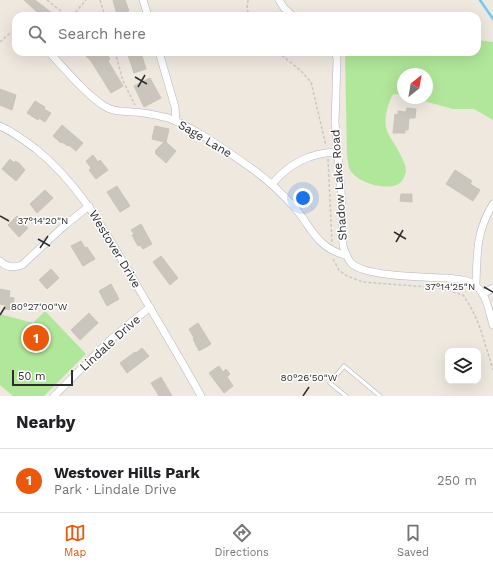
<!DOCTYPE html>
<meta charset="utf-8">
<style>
body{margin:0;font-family:"Work Sans",sans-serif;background:#f2f2f2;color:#202124}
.controls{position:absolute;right:12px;bottom:12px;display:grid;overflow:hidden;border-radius:8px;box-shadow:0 4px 16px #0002}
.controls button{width:36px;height:36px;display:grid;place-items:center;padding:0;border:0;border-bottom:1px solid #e0e0e0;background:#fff;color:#202124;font:20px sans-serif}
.compass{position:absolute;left:397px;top:68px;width:36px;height:36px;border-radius:50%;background:#fff;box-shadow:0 4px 16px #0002;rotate:31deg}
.scale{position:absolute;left:12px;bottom:10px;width:61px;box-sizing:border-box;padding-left:4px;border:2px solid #2d2d2d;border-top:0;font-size:11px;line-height:14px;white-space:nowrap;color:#2d2d2d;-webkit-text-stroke:3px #fff;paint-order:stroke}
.you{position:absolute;left:303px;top:198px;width:14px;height:14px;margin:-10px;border:3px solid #fff;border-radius:50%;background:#1a73e8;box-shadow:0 0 0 6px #1a73e833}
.badge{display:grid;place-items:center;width:26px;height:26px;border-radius:50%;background:#ea580c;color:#fff;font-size:13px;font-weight:700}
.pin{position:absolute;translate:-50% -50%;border:2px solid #fff;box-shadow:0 1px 4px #0006}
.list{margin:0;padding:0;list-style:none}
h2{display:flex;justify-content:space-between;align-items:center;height:52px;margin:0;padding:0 16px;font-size:17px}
h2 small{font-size:13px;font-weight:400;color:#757577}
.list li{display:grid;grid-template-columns:26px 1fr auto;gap:12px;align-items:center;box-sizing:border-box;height:64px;padding:0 16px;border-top:1px solid #e0e0e0}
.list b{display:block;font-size:15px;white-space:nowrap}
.list p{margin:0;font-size:13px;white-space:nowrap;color:#757577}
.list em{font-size:13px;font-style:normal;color:#757577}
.icon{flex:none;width:22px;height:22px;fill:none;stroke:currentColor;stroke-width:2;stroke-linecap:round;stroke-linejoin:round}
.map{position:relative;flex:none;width:493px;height:396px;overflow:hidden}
.search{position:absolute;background:#fff;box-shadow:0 4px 16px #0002;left:12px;right:12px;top:12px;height:44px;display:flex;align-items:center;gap:10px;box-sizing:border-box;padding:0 14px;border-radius:12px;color:#757577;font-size:15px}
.sheet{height:116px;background:#fff}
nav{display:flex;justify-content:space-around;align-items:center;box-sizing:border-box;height:56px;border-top:1px solid #e0e0e0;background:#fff;font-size:11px;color:#757577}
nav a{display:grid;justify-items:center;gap:2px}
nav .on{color:#ea580c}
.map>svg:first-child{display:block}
.green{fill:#b1e79a}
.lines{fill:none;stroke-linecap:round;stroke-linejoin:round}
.stream{stroke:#6fcbf4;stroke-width:2.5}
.building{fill:#cac6bd;stroke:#cac4b8}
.service-casing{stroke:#b3b4c0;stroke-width:4.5}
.minor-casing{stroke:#b3b4c0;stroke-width:8}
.path{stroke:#c8c8c8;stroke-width:1.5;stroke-dasharray:3 2;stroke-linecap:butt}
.service{stroke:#fff;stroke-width:3.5}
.minor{stroke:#fff;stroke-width:7}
.ticks{fill:none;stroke:#2d2d2d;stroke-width:1.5}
.labels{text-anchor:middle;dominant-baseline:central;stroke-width:3;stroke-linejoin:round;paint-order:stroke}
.street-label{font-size:12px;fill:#2d2d2d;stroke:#fff}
.ticks-label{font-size:10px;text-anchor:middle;fill:#2d2d2d;stroke:#fff;stroke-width:3;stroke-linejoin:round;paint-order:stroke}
</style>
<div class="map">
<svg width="493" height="396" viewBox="0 0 493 396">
<rect width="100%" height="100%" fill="#eee8df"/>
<g class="green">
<path d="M 477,40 L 493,42 L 493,120 L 474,109 L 453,109 L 413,98 L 427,98 L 427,74 L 403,74 L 403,95 L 394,94 L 392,96 C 386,109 382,124 390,137 C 394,144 398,149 401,156 C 403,160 406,166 406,171 C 405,176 402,184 396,185 C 383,190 355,182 349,168 C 348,165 348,160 347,156 L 345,52 L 477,52 Z"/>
<path d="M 45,311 L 86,354 L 44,396 L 13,396 L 0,385 L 0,314 L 33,323 Z"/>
</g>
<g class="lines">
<path class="stream" d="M 480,0 L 493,19"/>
</g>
<g class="building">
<path d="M 24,0 L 35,0 L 56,16 L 34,16 L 37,12 Z"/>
<path d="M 113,0 L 125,0 L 129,11 L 117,15 Z"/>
<path d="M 82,52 L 112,52 L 108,56 L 110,59 L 108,61 L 123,86 L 111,93 L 91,61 Z"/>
<path d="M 127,52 L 141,52 L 146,69 L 134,73 Z"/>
<path d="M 150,78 L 161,98 L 144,107 L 134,86 Z"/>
<path d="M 0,89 L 16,95 L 12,110 L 0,105 Z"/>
<path d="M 35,101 L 45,107 L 44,109 L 51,113 L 45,122 L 39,118 L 38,120 L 27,113 Z"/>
<path d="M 407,108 L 416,109 L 415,118 L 409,118 L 408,130 L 405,130 L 405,133 L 393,133 L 395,114 L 398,115 L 398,111 L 406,112 Z"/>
<path d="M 62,125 L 83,143 L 76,151 L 69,145 L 68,146 L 62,142 L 61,143 L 53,136 Z"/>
<path d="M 155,126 L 169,129 L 166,142 L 176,151 L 166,163 L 155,153 L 157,152 L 155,151 L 164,142 L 152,139 Z"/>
<path d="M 93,155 L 98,162 L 100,160 L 108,170 L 96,179 L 89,170 L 91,168 L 86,161 Z"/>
<path d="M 10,159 L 14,163 L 15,161 L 19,163 L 25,170 L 16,181 L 2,169 Z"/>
<path d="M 455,170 L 472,181 L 470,184 L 480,190 L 473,201 L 446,184 Z"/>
<path d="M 117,186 L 130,206 L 120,212 L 107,192 Z"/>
<path d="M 45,190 L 53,198 L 37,213 L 30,204 Z"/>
<path d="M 401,194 L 412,194 L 412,202 L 400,201 Z"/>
<path d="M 17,216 L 28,228 L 19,237 L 8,225 Z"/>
<path d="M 141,224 L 152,244 L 143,249 L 140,245 L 138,246 L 132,235 L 134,234 L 131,230 Z"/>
<path d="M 81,241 L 85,248 L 87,247 L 95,259 L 83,266 L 71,246 Z"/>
<path d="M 161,256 L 178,278 L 170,285 L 153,262 Z"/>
<path d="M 51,269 L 59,278 L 47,289 L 39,280 Z"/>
<path d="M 111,284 L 119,299 L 107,306 L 99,291 Z"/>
<path d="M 0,289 L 10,291 L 9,297 L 14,298 L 13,310 L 5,309 L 5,305 L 0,304 Z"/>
<path d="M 89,313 L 98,323 L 80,340 L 71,330 Z"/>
<path d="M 198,323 L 211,344 L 199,351 L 193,339 L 194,338 L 189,329 Z"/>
<path d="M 142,348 L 149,356 L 127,373 L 120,363 L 135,352 L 136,353 Z"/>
<path d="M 219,366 L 223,372 L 226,369 L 230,374 L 227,377 L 233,386 L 224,393 L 209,373 Z"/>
<path d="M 161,377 L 172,396 L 159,396 L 151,383 Z"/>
</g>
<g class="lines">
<defs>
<path id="service" d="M 346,396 L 330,383 L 344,366 L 380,396"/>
<g id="minor">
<path d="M 143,0 L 148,16"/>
<path d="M 279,0 L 284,8 L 293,16"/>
<path d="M 49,52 C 64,68 87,96 106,107 C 114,112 123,111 132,112 C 144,112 156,115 168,118 C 194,127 228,152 251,168 C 268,180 282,193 296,209 C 312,229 318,248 345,255"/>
<path d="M 159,52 L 175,107 L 176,121"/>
<path d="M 336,52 L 337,60 L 335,123 L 341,190 L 343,246 C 345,252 347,258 351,263 C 365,277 426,277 447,278 C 456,279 469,279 476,286 C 487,295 489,312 493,325"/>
<path d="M 0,126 C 13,132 24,140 36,149 C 80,185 104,230 132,277 C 155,317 179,356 201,396"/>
<path d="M 272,184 C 290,163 310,153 337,152"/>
<path d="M 0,261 C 7,268 14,268 22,265 L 64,226 L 89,206"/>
<path d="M 476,285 C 477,255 476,231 493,204"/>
<path d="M 483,294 L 493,288"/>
<path d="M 54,396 L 110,340 L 150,307"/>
</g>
</defs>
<use href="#service" class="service-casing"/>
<use href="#minor" class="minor-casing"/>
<g class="path">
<path d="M 47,0 L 67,16"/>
<path d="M 100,0 L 105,16"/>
<path d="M 248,0 L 247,8 L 249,16"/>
<path d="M 72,16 L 86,0"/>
<path d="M 0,42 L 9,34 L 16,33"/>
<path d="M 115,52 L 123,81 L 135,105"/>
<path d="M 278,52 L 301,71 L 311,82 L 326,146"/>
<path d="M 328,159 L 332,242"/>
<path d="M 333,259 L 339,270 L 347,276 L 363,282 L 440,288 L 463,295 C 480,319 484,342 493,370"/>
</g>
<use href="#service" class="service"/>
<use href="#minor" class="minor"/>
</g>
<path class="ticks" d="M 135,77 L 147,84M 138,87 L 145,75M 0,216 L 9,221M 394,232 L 406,239M 38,239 L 50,246M 396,242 L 403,230M 40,248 L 48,236M 484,287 L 493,292M 0,315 L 5,307M 303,396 L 309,387"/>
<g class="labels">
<g class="street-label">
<text transform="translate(205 139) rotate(31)">Sage Lane</text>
<text transform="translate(339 185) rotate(-94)">Shadow Lake Road</text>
<text transform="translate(115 249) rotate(59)">Westover Drive</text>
<text transform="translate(110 343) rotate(-42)">Lindale Drive</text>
</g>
</g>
<g class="ticks-label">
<text x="43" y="224">37°14'20"N</text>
<text x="450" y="290">37°14'25"N</text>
<text x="39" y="310">80°27'00"W</text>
<text x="309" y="381">80°26'50"W</text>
</g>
</svg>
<div class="controls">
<button><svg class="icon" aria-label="layers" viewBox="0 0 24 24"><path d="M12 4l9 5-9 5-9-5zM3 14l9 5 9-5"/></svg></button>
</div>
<svg class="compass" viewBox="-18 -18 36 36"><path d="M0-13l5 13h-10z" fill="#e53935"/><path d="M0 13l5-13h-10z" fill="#757577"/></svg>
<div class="scale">50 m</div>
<div class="you"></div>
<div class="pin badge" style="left:36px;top:338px">1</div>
<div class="search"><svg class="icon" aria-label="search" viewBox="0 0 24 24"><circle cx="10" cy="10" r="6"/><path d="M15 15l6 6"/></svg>Search here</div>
</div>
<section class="sheet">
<h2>Nearby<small></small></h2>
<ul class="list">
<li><span class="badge">1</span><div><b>Westover Hills Park</b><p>Park · Lindale Drive</p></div><em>250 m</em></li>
</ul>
</section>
<nav>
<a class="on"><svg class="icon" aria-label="map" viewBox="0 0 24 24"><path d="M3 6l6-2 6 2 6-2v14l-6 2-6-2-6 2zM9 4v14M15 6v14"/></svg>Map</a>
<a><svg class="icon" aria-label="directions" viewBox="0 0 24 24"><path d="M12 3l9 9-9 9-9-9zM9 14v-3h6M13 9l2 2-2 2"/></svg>Directions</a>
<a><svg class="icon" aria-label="saved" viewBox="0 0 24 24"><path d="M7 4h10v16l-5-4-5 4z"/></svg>Saved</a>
</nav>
